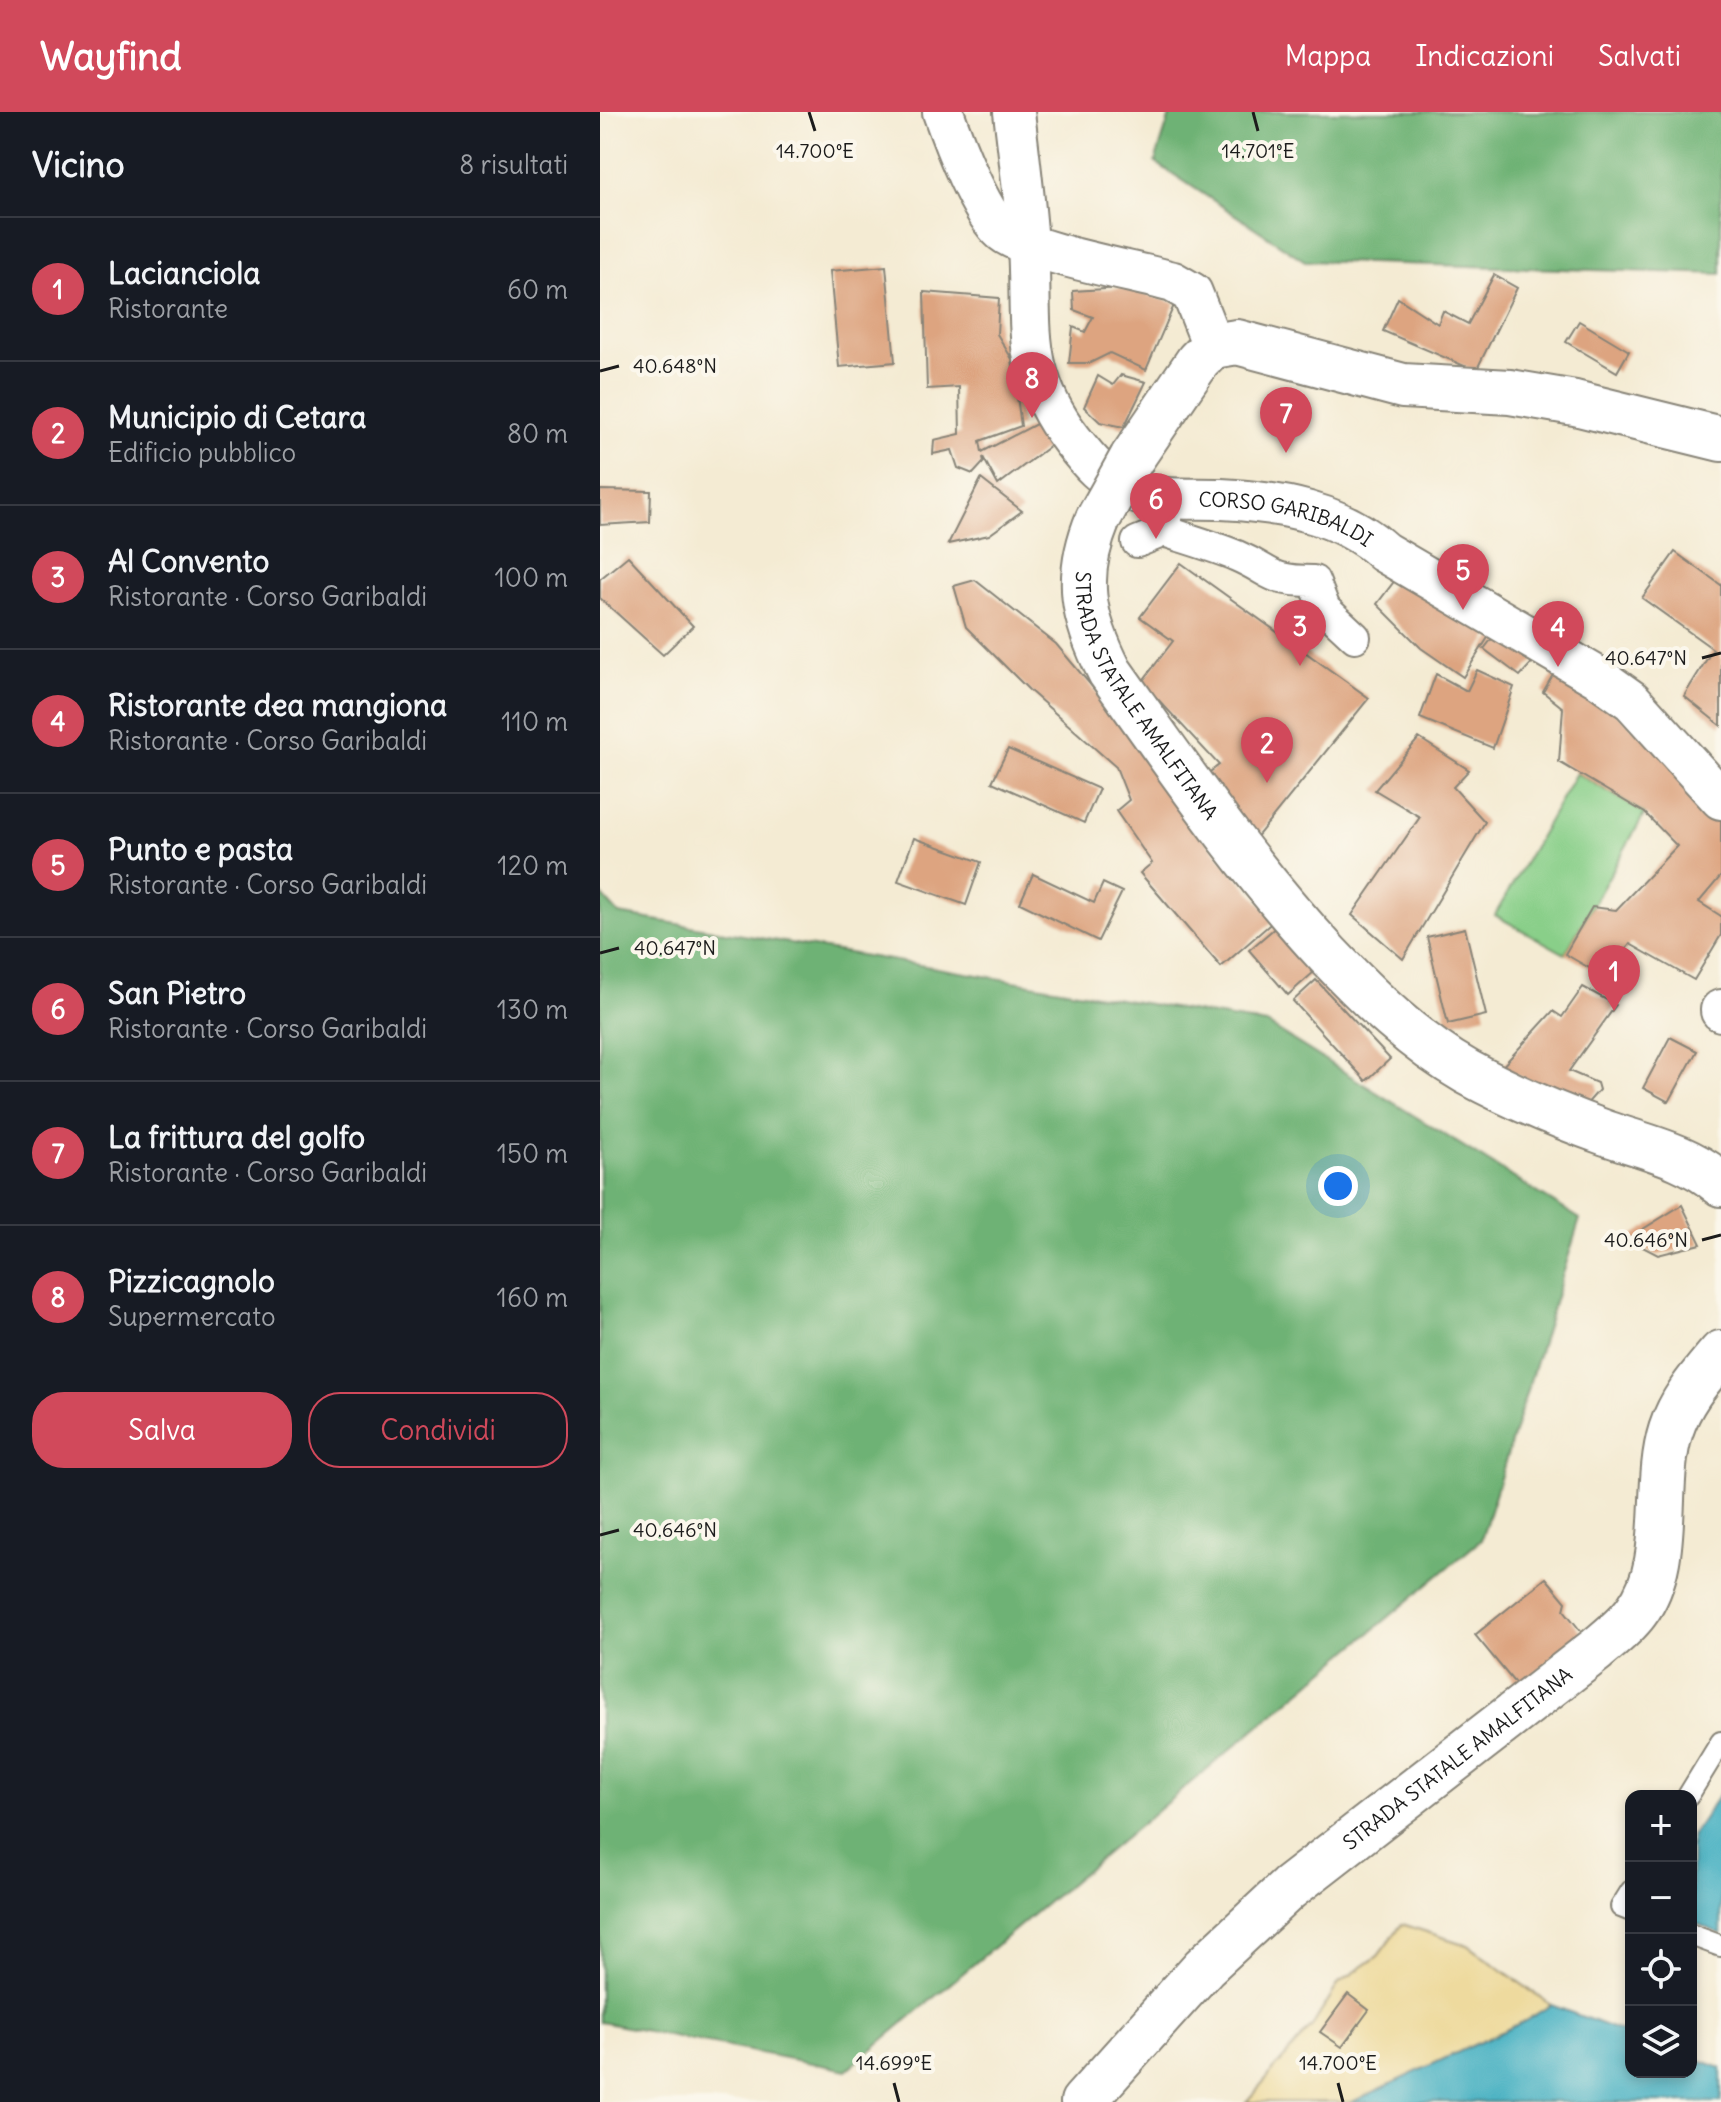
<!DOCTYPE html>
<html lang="it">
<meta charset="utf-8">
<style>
body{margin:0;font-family:Delius,sans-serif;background:#20242c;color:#f1f3f6}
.controls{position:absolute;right:24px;bottom:24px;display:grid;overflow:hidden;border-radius:16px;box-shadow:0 4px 12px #0003}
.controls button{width:72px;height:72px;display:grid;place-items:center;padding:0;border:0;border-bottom:2px solid #363941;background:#171b24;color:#f1f3f6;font:40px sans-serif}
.you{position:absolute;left:738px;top:1074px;width:28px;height:28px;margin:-20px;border:6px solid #fff;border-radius:50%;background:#1a73e8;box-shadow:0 0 0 12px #1a73e833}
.badge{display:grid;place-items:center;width:52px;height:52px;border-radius:50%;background:#d1495b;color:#fff;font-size:26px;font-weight:700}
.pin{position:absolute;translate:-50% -66px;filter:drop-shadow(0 2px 4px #0008)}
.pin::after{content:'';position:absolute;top:42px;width:28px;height:24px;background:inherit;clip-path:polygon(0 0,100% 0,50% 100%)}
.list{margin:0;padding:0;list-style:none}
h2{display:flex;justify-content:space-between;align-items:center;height:104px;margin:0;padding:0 32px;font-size:34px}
h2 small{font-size:26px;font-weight:400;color:#9ea1a6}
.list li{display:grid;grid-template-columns:52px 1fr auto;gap:24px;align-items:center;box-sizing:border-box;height:144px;padding:0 32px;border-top:2px solid #363941}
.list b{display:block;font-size:30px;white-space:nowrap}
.list p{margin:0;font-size:26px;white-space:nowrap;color:#9ea1a6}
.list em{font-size:26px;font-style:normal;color:#9ea1a6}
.actions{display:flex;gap:16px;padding:24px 32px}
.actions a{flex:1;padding:18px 0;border:2px solid #d1495b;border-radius:32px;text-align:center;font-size:28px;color:#d1495b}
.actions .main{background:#d1495b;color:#fff}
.icon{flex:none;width:44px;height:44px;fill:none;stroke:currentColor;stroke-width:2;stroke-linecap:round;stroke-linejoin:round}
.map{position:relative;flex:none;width:1121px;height:1990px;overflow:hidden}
header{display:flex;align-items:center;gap:48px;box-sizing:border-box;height:112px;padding:0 40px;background:#d1495b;color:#fff}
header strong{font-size:38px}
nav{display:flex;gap:44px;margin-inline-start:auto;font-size:28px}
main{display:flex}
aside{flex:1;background:#171b24}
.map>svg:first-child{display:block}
.green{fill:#89cf89;stroke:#527652;stroke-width:2}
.forest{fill:#6eb275;stroke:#456748;stroke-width:2}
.sand{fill:#eeda9e;stroke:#857b5d;stroke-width:2}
.water{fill:#43afc1;stroke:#30666e;stroke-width:2}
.building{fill:#dda480}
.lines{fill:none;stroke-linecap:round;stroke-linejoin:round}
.service-casing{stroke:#888478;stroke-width:24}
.pedestrian-casing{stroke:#888478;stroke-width:34}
.minor-casing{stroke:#888478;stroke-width:44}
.primary-casing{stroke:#888478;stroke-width:48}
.service{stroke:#fff;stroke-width:20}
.pedestrian{stroke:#fff;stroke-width:30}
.minor{stroke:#fff;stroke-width:40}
.primary{stroke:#fff;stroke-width:44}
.primary-bridge-casing{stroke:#888478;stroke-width:48;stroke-linecap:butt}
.primary-bridge{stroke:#fff;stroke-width:44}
.ticks{fill:none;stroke:#1c1c1c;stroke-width:3}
.labels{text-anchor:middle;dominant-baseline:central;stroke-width:8;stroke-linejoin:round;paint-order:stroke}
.street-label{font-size:20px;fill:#1c1c1c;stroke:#fbf7ec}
.ticks-label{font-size:20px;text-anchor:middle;fill:#1c1c1c;stroke:#fbf7ec;stroke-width:8;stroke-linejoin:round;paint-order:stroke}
</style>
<header>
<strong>Wayfind</strong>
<nav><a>Mappa</a><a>Indicazioni</a><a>Salvati</a></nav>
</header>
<main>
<aside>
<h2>Vicino<small>8 risultati</small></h2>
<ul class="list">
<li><span class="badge">1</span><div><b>Lacianciola</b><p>Ristorante</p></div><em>60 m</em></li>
<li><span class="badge">2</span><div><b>Municipio di Cetara</b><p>Edificio pubblico</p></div><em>80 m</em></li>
<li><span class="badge">3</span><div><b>Al Convento</b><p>Ristorante · Corso Garibaldi</p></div><em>100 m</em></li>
<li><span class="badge">4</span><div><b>Ristorante dea mangiona</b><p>Ristorante · Corso Garibaldi</p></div><em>110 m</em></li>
<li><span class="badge">5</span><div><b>Punto e pasta</b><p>Ristorante · Corso Garibaldi</p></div><em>120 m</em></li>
<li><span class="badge">6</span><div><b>San Pietro</b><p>Ristorante · Corso Garibaldi</p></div><em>130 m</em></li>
<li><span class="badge">7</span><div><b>La frittura del golfo</b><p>Ristorante · Corso Garibaldi</p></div><em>150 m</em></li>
<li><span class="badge">8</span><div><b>Pizzicagnolo</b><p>Supermercato</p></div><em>160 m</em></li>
</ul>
<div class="actions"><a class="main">Salva</a><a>Condividi</a></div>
</aside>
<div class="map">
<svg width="1121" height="1990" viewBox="0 0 1121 1990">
<rect width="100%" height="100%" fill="#fbf7ec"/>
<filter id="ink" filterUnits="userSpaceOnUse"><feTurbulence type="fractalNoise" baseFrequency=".0125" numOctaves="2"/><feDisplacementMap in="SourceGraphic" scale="16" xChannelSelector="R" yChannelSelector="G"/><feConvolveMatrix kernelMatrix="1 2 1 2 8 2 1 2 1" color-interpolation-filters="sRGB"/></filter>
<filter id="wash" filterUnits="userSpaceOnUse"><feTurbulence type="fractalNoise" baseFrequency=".006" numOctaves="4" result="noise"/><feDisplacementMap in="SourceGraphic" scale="32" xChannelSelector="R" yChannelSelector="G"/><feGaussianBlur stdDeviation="1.8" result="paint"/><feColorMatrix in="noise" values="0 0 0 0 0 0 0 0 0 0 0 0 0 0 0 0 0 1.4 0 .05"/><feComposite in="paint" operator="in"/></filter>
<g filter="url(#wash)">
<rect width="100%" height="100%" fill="#f4ebd3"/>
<path class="green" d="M 976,661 L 1045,701 L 965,842 L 895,803 Z"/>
<g class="forest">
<path d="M 571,0 L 1121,0 L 1121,162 L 705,149 L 555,50 Z"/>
<path d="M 0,781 L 19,802 L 667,912 L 980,1107 L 881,1428 L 247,1958 L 0,1910 Z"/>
</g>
<path class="sand" d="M 802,1812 L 867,1833 L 951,1893 L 925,1909 L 752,1990 L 646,1990 L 713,1913 L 739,1871 L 778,1844 Z"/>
<g class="water">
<path d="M 1121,1680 L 1121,1822 L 1091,1809 L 1091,1725 Z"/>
<path d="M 951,1893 L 1031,1923 L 1031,1960 L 1091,1960 L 1091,1945 L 1121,1956 L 1121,1990 L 752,1990 L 925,1909 Z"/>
</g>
<g id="blocks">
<g class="building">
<path d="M 286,154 L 295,250 L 239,255 L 230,159 Z"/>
<path d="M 894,163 L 917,176 L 876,259 L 783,219 L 798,186 L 838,212 L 843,199 L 868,212 Z"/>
<path d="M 522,176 L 575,191 L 546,258 L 510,241 L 490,251 L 469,251 L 473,215 L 485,220 L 493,205 L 474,198 L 473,179 Z"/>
<path d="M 324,180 L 399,186 L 397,222 L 412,247 L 421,314 L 380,329 L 382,340 L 436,312 L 451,333 L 398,373 L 383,345 L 384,350 L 373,362 L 358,356 L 352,338 L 333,342 L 334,328 L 360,322 L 359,275 L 327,277 Z"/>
<path d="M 979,209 L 1029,239 L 1017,260 L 966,230 Z"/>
<path d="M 521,263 L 546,270 L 524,315 L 500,310 L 484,295 L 498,264 L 513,273 Z"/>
<path d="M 381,367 L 422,399 L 389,423 L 348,432 Z"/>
<path d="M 0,378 L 51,379 L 50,410 L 0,413 Z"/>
<path d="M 1075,440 L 1121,473 L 1121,614 L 1084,584 L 1113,537 L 1042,486 Z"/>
<path d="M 28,444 L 93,514 L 63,543 L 0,486 L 0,467 Z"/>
<path d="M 581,451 L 769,586 L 656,726 L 602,666 L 619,653 L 542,570 L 573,529 L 540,505 Z"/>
<path d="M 802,459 L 894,516 L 863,565 L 821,536 L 777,492 Z"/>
<path d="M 375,468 L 456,532 L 555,649 L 594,715 L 675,808 L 621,855 L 540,761 L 552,751 L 516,699 L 529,688 L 516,655 L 429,578 L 366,515 L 354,474 Z"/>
<path d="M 900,516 L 938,544 L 920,564 L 884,537 Z"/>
<path d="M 958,554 L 1059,636 L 1121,704 L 1121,764 L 1099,790 L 1121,804 L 1121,823 L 1094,868 L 1030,832 L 1005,865 L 965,842 L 992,795 L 1016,798 L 1077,734 L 1045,701 L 959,650 L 963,596 L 943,580 Z"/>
<path d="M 877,558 L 914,575 L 893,636 L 820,606 L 836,562 L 867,579 Z"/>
<path d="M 819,626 L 869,658 L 853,675 L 885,710 L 803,847 L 752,803 L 820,705 L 775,678 Z"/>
<path d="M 408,637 L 499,677 L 484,711 L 392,670 Z"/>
<path d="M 314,726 L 381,750 L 366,793 L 298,769 Z"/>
<path d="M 433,762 L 494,791 L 503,771 L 522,780 L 498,829 L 420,791 Z"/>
<path d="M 676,815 L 714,860 L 688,883 L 649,838 Z"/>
<path d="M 865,816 L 886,903 L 848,912 L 827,825 Z"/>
<path d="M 716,868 L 790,947 L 766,969 L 693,889 Z"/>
<path d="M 983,875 L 1016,893 L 969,959 L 997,971 L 999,978 L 985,994 L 901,956 L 953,899 L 962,905 Z"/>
<path d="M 1070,925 L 1097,939 L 1069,990 L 1043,976 Z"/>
<path d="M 1082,1093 L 1101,1132 L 1058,1143 L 1027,1127 Z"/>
<path d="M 946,1466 L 966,1490 L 964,1498 L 983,1522 L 918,1575 L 875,1523 Z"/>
<path d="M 748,1882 L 769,1898 L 742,1935 L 720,1920 Z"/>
</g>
</g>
</g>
<g filter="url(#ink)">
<use href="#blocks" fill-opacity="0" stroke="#888478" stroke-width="2"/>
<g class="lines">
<defs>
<g id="service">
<path d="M 1088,1684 L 1121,1630"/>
<path d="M 1031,1779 L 1021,1795 L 1031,1799"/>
<path d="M 1091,1823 L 1121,1834"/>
</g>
<g id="pedestrian">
<path d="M 564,419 C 588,427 613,434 637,444 C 674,460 667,469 714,469 L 725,497 L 755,525"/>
<path d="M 537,430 L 564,419 L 567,404"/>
</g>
<g id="minor">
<path d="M 343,0 C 353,29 380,101 403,120 C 427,140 537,160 573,170 L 592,181 L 613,234"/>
<path id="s1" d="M 414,0 C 419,44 425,88 428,133 C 433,213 419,259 472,328 C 489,350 504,368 530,379 C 556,389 593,386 621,387 C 678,390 741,400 784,440 L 1001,567 L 1032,589 L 1121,687"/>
<path d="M 1121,898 L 1121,899"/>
</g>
<g id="primary">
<path d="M 532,346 L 598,249 L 613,234 L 637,230 L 803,274 L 910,280 L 975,291 L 1121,327"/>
<path id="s2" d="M 498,407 C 474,465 482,505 510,560 C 580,658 646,755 728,843 C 770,887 814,930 867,960 C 911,984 958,1004 1006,1021 C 1046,1035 1088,1043 1121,1072"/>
<path id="s3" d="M 483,1990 L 604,1855 L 689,1776 L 996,1538 C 1010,1526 1025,1515 1036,1500 C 1074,1450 1053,1375 1071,1318 C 1081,1287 1101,1265 1121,1241"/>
</g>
</defs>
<use href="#service" class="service-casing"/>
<use href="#pedestrian" class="pedestrian-casing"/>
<use href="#minor" class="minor-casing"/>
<use href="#primary" class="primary-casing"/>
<use href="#service" class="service"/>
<use href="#pedestrian" class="pedestrian"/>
<use href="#minor" class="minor"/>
<use href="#primary" class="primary"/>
<defs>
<path id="primary-bridge" d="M 498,407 L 532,346"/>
</defs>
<use href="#primary-bridge" class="primary-bridge-casing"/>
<use href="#primary-bridge" class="primary-bridge"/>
</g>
</g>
<path class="ticks" d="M 209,0 L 215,19M 653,0 L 658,19M 0,259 L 19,254M 1102,546 L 1121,541M 0,841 L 19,836M 1102,1128 L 1121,1123M 0,1423 L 19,1418M 294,1971 L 299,1990M 738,1971 L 743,1990"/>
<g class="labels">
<g class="street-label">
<text stroke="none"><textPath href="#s1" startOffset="576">CORSO GARIBALDI</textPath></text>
<text stroke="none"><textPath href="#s2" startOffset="196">STRADA STATALE AMALFITANA</textPath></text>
<text stroke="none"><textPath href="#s3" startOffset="510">STRADA STATALE AMALFITANA</textPath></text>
</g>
</g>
<g class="ticks-label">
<text x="215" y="46">14.700°E</text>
<text x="658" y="46">14.701°E</text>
<text x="75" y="261">40.648°N</text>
<text x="1046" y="553">40.647°N</text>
<text x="75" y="843">40.647°N</text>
<text x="1046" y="1135">40.646°N</text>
<text x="75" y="1425">40.646°N</text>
<text x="294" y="1958">14.699°E</text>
<text x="738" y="1958">14.700°E</text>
</g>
</svg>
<div class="controls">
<button>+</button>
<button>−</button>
<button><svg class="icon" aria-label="locate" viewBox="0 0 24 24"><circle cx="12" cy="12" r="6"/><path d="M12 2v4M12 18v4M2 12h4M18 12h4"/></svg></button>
<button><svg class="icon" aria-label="layers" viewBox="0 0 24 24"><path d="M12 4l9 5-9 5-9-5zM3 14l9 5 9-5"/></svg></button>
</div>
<div class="you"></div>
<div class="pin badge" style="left:1014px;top:899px">1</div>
<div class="pin badge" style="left:667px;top:671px">2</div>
<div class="pin badge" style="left:700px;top:554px">3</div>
<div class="pin badge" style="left:958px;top:555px">4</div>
<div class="pin badge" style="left:863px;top:498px">5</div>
<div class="pin badge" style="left:556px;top:427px">6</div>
<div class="pin badge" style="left:686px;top:341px">7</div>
<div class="pin badge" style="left:432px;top:306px">8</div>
</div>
</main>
